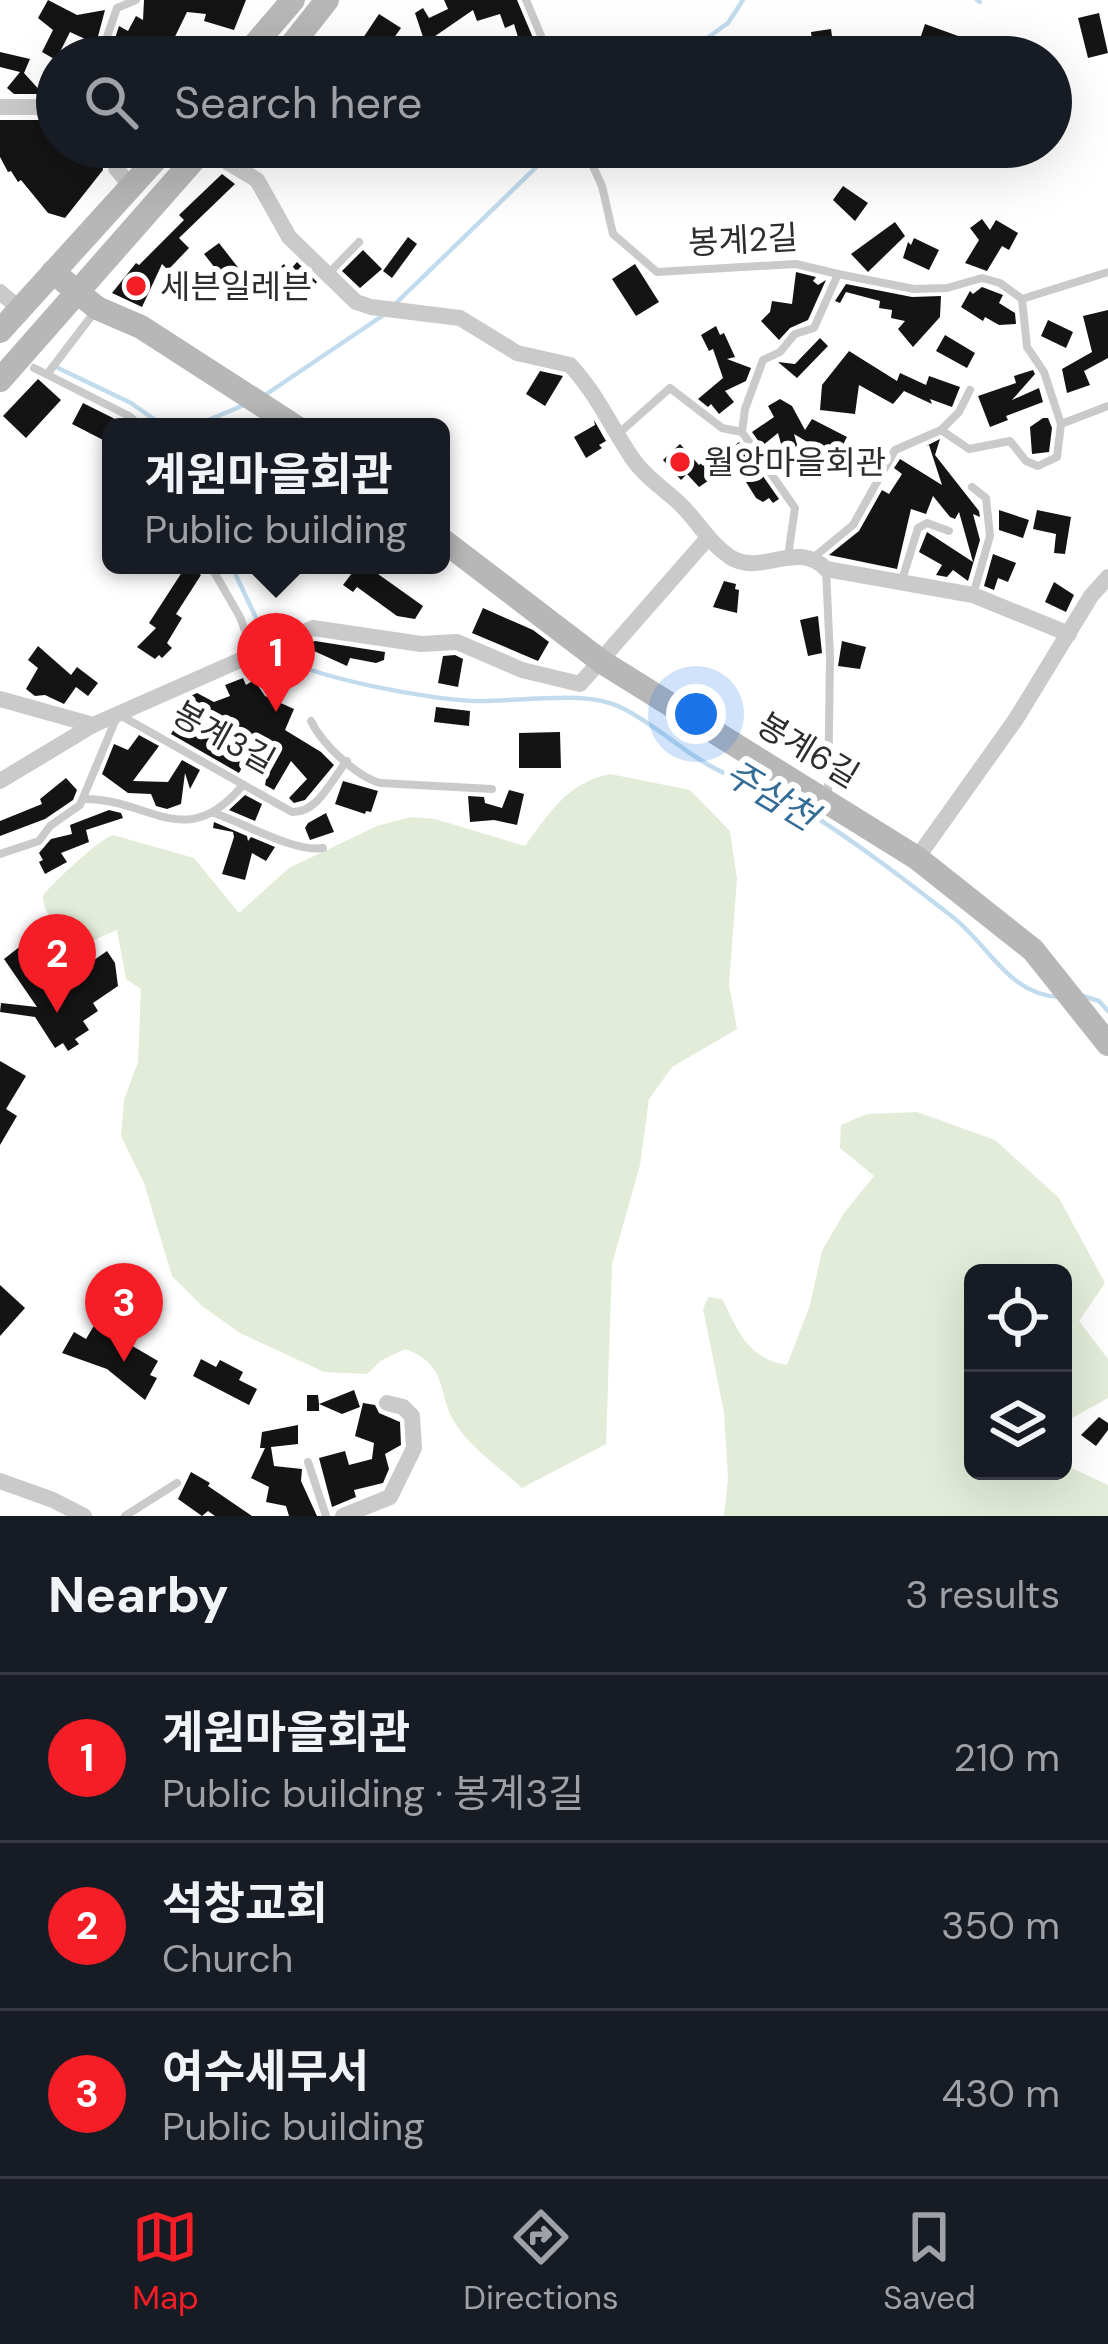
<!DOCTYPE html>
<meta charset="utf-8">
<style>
body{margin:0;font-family:"DM Sans","Noto Sans KR",sans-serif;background:#20242c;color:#f1f3f6}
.controls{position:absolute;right:36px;bottom:36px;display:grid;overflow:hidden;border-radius:18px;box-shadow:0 12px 48px #0002}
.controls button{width:108px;height:108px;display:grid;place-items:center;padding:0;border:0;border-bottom:3px solid #363941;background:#171b24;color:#f1f3f6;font:60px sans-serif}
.you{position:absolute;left:696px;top:714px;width:42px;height:42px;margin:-30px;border:9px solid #fff;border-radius:50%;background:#1a73e8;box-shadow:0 0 0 18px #1a73e833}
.badge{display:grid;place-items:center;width:78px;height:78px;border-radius:50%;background:#f51d26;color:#fff;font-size:39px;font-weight:700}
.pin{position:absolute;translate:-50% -99px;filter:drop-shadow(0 3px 6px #0008)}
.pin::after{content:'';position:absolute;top:63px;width:42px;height:36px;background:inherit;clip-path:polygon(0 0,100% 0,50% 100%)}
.popup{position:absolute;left:102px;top:418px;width:348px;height:156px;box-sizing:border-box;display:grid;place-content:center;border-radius:18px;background:#171b24;filter:drop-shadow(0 3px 9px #0005);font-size:39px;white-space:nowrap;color:#9ea1a6}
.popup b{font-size:45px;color:#f1f3f6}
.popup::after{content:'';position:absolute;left:50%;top:100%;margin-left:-24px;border:24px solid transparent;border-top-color:#171b24}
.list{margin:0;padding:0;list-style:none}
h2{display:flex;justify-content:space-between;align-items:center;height:156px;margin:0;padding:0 48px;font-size:51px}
h2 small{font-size:39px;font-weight:400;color:#9ea1a6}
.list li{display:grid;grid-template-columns:78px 1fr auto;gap:36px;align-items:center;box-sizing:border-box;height:168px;padding:0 48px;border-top:3px solid #363941}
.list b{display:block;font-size:45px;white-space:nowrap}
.list p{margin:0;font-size:39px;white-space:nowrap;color:#9ea1a6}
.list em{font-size:39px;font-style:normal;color:#9ea1a6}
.icon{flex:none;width:66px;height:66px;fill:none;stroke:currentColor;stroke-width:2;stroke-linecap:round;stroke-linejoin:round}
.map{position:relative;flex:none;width:1108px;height:1516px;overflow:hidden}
.search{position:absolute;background:#171b24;box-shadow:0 12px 48px #0002;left:36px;right:36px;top:36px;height:132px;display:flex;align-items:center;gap:30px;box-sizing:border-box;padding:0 42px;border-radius:66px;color:#9ea1a6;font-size:45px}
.sheet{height:660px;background:#171b24}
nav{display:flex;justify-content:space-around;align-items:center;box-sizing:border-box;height:168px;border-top:3px solid #363941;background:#171b24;font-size:33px;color:#9ea1a6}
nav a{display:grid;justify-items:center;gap:6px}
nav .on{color:#f51d26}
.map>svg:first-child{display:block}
.green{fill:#e2ecd8}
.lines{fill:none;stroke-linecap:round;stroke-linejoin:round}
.stream{stroke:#c2dcee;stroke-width:4.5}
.building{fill:#141414}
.lane{stroke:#cacaca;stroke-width:8}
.street{stroke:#cacaca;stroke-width:16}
.secondary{stroke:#b7b7b7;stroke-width:24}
.poi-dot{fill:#f51d26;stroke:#fff;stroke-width:4.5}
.labels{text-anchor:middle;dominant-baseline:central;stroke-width:12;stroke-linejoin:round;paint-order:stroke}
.street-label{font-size:33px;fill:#2d2d2d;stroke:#fff}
.poi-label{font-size:33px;fill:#2d2d2d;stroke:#fff;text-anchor:start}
.water-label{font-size:36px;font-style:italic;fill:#346c95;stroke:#fff}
</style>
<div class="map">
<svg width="1108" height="1516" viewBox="0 0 1108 1516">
<rect width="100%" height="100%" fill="#fff"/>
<g class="green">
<path d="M 610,774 L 690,790 L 730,831 L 737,879 L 729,984 L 737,1029 L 672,1067 L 649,1099 L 640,1165 L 612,1264 L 606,1444 L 522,1488 C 502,1469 472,1449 457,1426 C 435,1393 451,1366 405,1349 L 382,1360 L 367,1374 L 324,1372 L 240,1333 L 202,1306 L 172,1276 L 144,1183 L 121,1136 L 124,1100 L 138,1062 L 141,989 L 126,979 L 117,930 C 86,942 79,955 55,924 C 48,913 43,908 43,896 C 52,883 101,838 113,835 L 194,858 L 239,913 L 289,868 L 377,826 L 411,817 L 435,819 L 525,846 C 550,812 567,783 610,774 Z"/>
<path d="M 917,1112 L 995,1140 L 1059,1198 L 1105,1283 L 1079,1321 L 1108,1359 L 1108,1398 L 1063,1423 L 1063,1273 L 973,1273 L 973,1471 L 1063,1471 L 1063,1464 L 1108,1485 L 1108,1516 L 724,1516 L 728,1479 L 724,1412 L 703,1309 L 708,1297 L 722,1299 C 739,1332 747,1358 787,1365 L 810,1305 L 822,1251 L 844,1213 L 874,1176 L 840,1148 L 841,1125 L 867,1114 Z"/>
</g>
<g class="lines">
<g class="stream">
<path d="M 977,0 L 980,2"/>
<path d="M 681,57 L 728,23 L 743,0"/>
<path d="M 393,306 L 557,147"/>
<path d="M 58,368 L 131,403 L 165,427"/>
<path d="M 265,395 L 385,314"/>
<path d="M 163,423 L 181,427"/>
<path d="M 192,427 L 244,405"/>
<path d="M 231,565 L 268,643"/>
<path d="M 275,652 C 301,677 438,701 477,701 C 519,702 585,689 622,708 C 655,724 682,751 714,768 C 741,783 772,790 798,806 C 852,839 904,879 954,918 C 990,947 1009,995 1060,997"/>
<path d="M 1083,996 L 1099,1001 L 1108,1011"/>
</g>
</g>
<g class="building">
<path d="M 48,0 L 77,15 L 105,10 L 96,44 L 70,32 L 56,60 L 42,52 L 53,30 L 38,18 Z"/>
<path d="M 144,0 L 246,0 L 234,30 L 204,21 L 206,14 L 187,12 L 168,51 L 141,36 L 136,46 L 123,40 L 120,57 L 109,57 L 119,26 L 128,31 L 136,16 L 143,20 Z"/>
<path d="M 444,0 L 517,0 L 539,52 L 524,57 L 514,24 L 505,28 L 500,14 L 477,21 L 473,10 L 425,43 L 415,13 L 423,8 L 429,18 L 448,9 Z"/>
<path d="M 1099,13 L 1108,53 L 1088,58 L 1078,18 Z"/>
<path d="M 379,14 L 401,28 L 384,52 L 363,38 Z"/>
<path d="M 925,24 L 983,45 L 978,57 L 944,57 L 917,48 Z"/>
<path d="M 831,29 L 835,57 L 814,57 L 811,32 Z"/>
<path d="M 0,52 L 30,59 L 24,73 L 43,94 L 14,94 L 7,88 L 20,72 L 0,67 Z"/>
<path d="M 0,120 L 57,120 L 55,147 L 101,148 L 103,170 L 65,218 L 48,213 L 21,180 L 18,182 L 11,171 L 8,172 L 0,157 Z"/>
<path d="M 222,174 L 235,184 L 179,238 L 189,248 L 168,270 L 162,264 L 142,307 L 112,293 L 136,263 L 139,265 L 184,220 L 179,215 Z"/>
<path d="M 843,186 L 868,203 L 855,221 L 833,200 Z"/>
<path d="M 982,219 L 990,230 L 996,220 L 1018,233 L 1009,250 L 1002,246 L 987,271 L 965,263 L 979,240 L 970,228 Z"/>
<path d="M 895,222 L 905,236 L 868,272 L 851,254 Z"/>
<path d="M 408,237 L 417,244 L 392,278 L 383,271 Z"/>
<path d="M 914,238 L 939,250 L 929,270 L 903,258 L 908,242 L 911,245 Z"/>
<path d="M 219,243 L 240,270 L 226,282 L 204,254 Z"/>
<path d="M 363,250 L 382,269 L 360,288 L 342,271 Z"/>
<path d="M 297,262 L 317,282 L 312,288 L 305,283 L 288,298 L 269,277 L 284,264 L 289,271 Z"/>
<path d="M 635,264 L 659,302 L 636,316 L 612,279 Z"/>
<path d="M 796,272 L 816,277 L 813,281 L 818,285 L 826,280 L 808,320 L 790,328 L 779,340 L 761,321 L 770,312 L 772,301 L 792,304 Z"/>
<path d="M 846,284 L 912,297 L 941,296 L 940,317 L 913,347 L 898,329 L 905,321 L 891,318 L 892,310 L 879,308 L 880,301 L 846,292 L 840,303 L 835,301 Z"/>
<path d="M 982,287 L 1003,295 L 999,303 L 1015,313 L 1016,324 L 999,325 L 985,317 L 983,321 L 961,307 L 970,291 L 973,294 Z"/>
<path d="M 1108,310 L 1108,358 L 1084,371 L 1090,385 L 1067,393 L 1062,369 L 1092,352 L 1083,316 Z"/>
<path d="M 1048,320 L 1073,332 L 1066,348 L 1041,336 Z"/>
<path d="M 716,326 L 720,335 L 724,333 L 735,357 L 727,359 L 751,368 L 746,381 L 725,391 L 734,402 L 719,414 L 711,404 L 708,407 L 698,399 L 723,378 L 713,349 L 709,351 L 701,335 Z"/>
<path d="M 945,335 L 975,353 L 967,368 L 936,351 Z"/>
<path d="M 820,338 L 828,346 L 797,378 L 778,362 L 795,364 Z"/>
<path d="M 849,351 L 897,381 L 900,373 L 926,385 L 929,376 L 960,387 L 952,407 L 930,399 L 932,404 L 904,391 L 893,404 L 859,385 L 855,414 L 820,410 L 822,385 Z"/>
<path d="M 1033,370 L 1035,374 L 1012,400 L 1039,388 L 1043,402 L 1006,416 L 1008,420 L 990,427 L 978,396 L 1016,383 L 1014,376 Z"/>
<path d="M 540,371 L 563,376 L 545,406 L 526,394 Z"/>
<path d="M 38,379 L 61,400 L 26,438 L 3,416 Z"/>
<path d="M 780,399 L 792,406 L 805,430 L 812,419 L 847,437 L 839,452 L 823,447 L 821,450 L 794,434 L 805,473 L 790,477 L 778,433 L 762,446 L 752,432 L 774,417 L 768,406 Z"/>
<path d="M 83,403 L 127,425 L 129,427 L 111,427 L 111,444 L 72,424 Z"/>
<path d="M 1043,418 L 1048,418 L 1052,428 L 1049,452 L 1032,454 L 1030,427 Z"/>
<path d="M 594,420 L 606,441 L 599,445 L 602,448 L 586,458 L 574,437 L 595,425 Z"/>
<path d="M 940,439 L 935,455 L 979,511 L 980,517 L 973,514 L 980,540 L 968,581 L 953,570 L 947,577 L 936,575 L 942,565 L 919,552 L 927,532 L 973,562 L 959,512 L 955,519 L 950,517 L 933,496 L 926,514 L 911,509 L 897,569 L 829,555 L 859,531 L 882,490 L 889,494 L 902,474 L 894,468 L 900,459 L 942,485 L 929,445 L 926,446 Z"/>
<path d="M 739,442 L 779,499 L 773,503 L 769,498 L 763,502 L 756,498 L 746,482 L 750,479 L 736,462 L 699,487 L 687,474 L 681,480 L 663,460 L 680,444 L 699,465 L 716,451 L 721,457 Z"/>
<path d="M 999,510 L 1029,520 L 1023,538 L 999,530 Z"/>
<path d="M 1037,510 L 1071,517 L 1065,554 L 1054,553 L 1056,534 L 1033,529 Z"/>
<path d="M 993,554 L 1016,563 L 1008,582 L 998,578 L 994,590 L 984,586 Z"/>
<path d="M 358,565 L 371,569 L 423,606 L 415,619 L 397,616 L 357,587 L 353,592 L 343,585 Z"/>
<path d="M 186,566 L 201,575 L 176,614 L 182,618 L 167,643 L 172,648 L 162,658 L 159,655 L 155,659 L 137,647 L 156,628 L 149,623 Z"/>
<path d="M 724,581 L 736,584 L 735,589 L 739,590 L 737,613 L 713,607 Z"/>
<path d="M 1054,582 L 1074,595 L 1066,612 L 1045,602 Z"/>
<path d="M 483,608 L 533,630 L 549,642 L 538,661 L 472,633 Z"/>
<path d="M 818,616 L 822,653 L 808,656 L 800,620 Z"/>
<path d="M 315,641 L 385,652 L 384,660 L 376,663 L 350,658 L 347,666 L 303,646 Z"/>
<path d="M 842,641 L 866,647 L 860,669 L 838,666 Z"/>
<path d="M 38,646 L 71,675 L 77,667 L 98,683 L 88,696 L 76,687 L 64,704 L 45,695 L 35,696 L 26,689 L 38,668 L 28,660 Z"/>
<path d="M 455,655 L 463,659 L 458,687 L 438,683 L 443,656 Z"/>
<path d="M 243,678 L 246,685 L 254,680 L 265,696 L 294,709 L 285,730 L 321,752 L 334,765 L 305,800 L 294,803 L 289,798 L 307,779 L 291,761 L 274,790 L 265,785 L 269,764 L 250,753 L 239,773 L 171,734 L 189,704 L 182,700 L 197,693 L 214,702 L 230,696 L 225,685 Z"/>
<path d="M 436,707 L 470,711 L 469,726 L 434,722 Z"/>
<path d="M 560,732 L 561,768 L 519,768 L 519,733 Z"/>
<path d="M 139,735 L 159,746 L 133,781 L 168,782 L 182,760 L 200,770 L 190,789 L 185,773 L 181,804 L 167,809 L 156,806 L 151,794 L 128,793 L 102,774 L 114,744 L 128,750 Z"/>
<path d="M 66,778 L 77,790 L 73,800 L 45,819 L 0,836 L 0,821 L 42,804 L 40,799 Z"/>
<path d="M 343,781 L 378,791 L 371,812 L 366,811 L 365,814 L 335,804 Z"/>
<path d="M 509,790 L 524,794 L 517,825 L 494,820 L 470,822 L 468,796 L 484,797 L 485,803 L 502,808 Z"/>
<path d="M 245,795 L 262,804 L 255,821 L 229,810 Z"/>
<path d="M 109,810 L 121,813 L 123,818 L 86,830 L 89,842 L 61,853 L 67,862 L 45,874 L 39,862 L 43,860 L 39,853 L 51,839 L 72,834 L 70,825 Z"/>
<path d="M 326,813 L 334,832 L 310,840 L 305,828 L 308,823 Z"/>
<path d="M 214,822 L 247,836 L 248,841 L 251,837 L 275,847 L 266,861 L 252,853 L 245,880 L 222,874 L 234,837 L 233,832 L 213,828 Z"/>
<path d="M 36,934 L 67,974 L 74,974 L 107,951 L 115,963 L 118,986 L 93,1003 L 98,1011 L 83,1021 L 89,1030 L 75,1039 L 79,1044 L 68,1051 L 63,1043 L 55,1048 L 35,1017 L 0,1012 L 1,1003 L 37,1007 L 4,959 Z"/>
<path d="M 0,1061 L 26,1076 L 6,1109 L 17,1116 L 0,1145 Z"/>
<path d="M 0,1285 L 25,1308 L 0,1336 Z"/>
<path d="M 95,1324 L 158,1361 L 150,1375 L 157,1378 L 145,1400 L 107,1369 L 62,1353 L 74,1332 L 86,1339 Z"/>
<path d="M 201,1359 L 216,1367 L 220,1360 L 243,1372 L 239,1380 L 257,1389 L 249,1405 L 193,1376 Z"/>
<path d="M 354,1390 L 360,1407 L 342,1414 L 319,1404 L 319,1411 L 307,1411 L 307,1395 L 318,1395 L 319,1404 Z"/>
<path d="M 363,1403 L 375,1405 L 379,1413 L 400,1422 L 401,1445 L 385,1454 L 389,1469 L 383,1483 L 354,1490 L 356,1497 L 332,1507 L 319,1458 L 345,1451 L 349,1465 L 372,1459 L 374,1443 L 355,1436 Z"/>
<path d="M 1099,1417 L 1108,1423 L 1108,1430 L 1096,1446 L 1081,1435 Z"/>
<path d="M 298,1425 L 298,1444 L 271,1447 L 274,1466 L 302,1469 L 301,1481 L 317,1516 L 289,1516 L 286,1506 L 266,1502 L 269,1487 L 251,1478 L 265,1448 L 260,1448 L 262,1432 Z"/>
<path d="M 191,1472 L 210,1483 L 208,1486 L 252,1516 L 215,1516 L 208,1511 L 202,1516 L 178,1499 Z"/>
</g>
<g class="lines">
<g class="lane">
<path d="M 526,0 L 550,57"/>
<path d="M 100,57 L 117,8 L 136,0"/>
<path d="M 584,147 L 602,186 L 613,234 L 657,272 L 796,264 L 838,274"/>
<path d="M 330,272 L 359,242"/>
<path d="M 1022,299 L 1108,272"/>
<path d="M 34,368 L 129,416 L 141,427"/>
<path d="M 48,373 L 93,314"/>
<path d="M 1061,424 L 1108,406"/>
<path d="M 941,430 L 959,412 L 970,390"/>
<path d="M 742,432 L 745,409 L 763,360 L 780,352 L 795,334 L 814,328 L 838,274 L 914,289 L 947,288 L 982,278 L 1000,283 L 1022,299 L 1027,347 L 1044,372 L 1061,424 L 1057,457 L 1038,466 L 1026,461 L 1010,441 L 969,449 L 941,430 L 895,450 L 853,525 L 814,557"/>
<path d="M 618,434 L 670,388 L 722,428 L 742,432 L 795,508 L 788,556"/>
<path d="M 972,487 L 986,498 L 990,536 L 973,595"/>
<path d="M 210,565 L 240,617 L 253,652"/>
<path d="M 826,569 L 830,657 L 828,798"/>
<path d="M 902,580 L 918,528 L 927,523 L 949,531"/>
<path d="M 311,721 C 322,744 356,776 380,783 L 492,789"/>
<path d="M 85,799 C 150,799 186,853 242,786"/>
<path d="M 214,813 C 244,823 295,853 323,848"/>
<path d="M 0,854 L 39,841 L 50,826 L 80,805 L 118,714 L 292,812 C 318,813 331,780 347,761"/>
<path d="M 308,1462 L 326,1516"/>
<path d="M 125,1516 L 177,1483"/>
</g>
<g class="street">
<path d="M 0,107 L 57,107"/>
<path d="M 114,147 L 116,168 L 132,188"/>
<path d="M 204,148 L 257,180 L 289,237 L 356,302 L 371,307 L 460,318 L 517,353 L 570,365 C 595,391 612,428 632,458 C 644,476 663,488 679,503 C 698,521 708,542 730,557 C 761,577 797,539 826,569 L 973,595 L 1069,634"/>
<path d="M 0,292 L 20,309"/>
<path d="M 0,699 L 93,725"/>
<path d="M 0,781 L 93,725 L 313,628 L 421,644 L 457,642 L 522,670 L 580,684 L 707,539"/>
<path d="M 917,858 L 1016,719 L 1091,596 L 1108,577"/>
<path d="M 0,1481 L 53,1500 L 84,1516"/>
<path d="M 343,1516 L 390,1497 L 414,1448 L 412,1416 L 403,1407 L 387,1403"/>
</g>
<g class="secondary">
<path d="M 244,57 L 293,0"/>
<path d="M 282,57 L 327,0"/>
<path d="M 53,272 L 97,308 L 141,327 L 296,427"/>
<path d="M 0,331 L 167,147"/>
<path d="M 0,380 L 205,147"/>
<path d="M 441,539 L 602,662 L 917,858 L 1033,950 L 1108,1044"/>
</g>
</g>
<g class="poi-dot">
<circle cx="136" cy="286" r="12"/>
<circle cx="680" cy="462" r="12"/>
</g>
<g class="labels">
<g class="street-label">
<text transform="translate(743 240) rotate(-3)">봉계2길</text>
<text transform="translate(224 737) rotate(29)">봉계3길</text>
<text transform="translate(808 750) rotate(31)">봉계6길</text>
</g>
<g class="poi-label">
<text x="160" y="286">세븐일레븐</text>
<text x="704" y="462">월앙마을회관</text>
</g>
<g class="water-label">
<text transform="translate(771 795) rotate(31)">주삼천</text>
</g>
</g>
</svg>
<div class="controls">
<button><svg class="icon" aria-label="locate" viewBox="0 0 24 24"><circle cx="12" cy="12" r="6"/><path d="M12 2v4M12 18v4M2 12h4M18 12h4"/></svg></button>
<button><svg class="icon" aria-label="layers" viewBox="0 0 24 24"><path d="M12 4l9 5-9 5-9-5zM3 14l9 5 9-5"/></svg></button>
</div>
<div class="you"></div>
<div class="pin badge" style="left:276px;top:712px">1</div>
<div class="popup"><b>계원마을회관</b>Public building</div>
<div class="pin badge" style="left:57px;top:1013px">2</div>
<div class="pin badge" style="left:124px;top:1362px">3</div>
<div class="search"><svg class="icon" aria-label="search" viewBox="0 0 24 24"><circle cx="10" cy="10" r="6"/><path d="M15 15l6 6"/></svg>Search here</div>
</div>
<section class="sheet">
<h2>Nearby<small>3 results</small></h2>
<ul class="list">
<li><span class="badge">1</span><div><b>계원마을회관</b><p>Public building · 봉계3길</p></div><em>210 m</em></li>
<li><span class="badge">2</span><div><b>석창교회</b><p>Church</p></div><em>350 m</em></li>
<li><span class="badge">3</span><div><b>여수세무서</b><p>Public building</p></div><em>430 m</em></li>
</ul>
</section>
<nav>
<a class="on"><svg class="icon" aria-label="map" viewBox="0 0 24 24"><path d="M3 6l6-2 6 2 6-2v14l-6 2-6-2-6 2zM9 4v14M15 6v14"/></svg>Map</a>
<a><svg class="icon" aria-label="directions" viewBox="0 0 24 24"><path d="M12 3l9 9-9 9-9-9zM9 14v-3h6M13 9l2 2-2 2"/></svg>Directions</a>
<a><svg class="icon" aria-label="saved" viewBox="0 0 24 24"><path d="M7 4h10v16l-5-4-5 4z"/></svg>Saved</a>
</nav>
